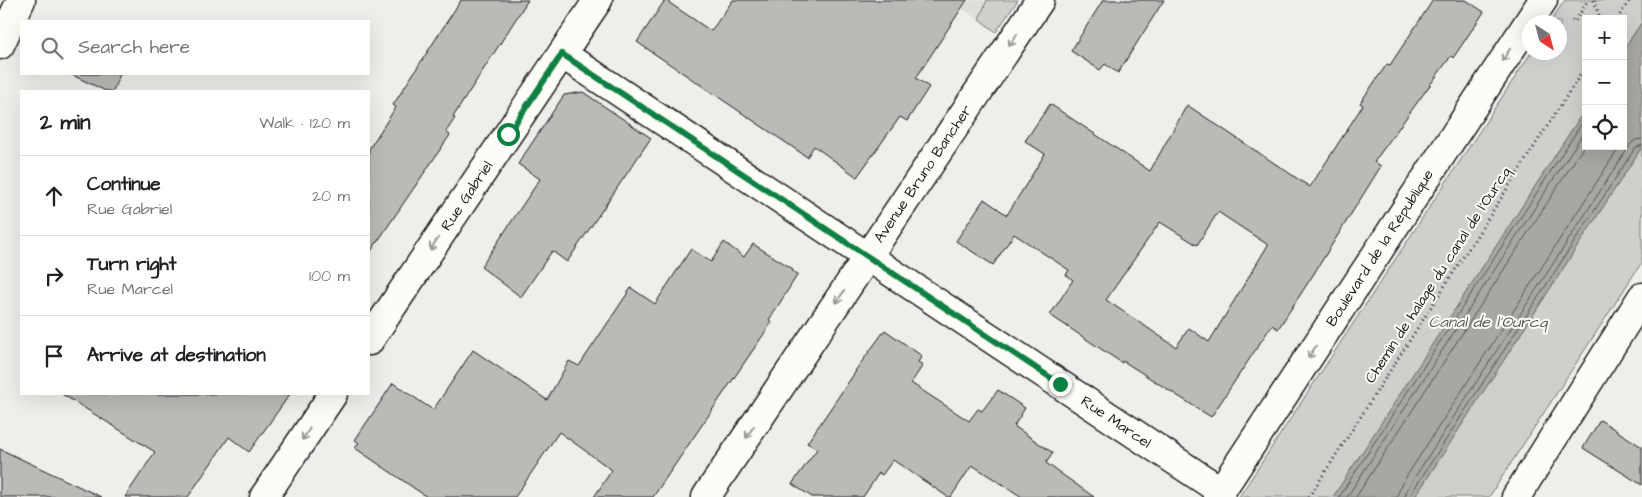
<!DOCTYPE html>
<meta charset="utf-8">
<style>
body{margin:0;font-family:"Architects Daughter",sans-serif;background:#f2f2f2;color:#202124}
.controls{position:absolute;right:15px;top:15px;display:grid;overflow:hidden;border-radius:0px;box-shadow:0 5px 20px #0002}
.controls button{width:45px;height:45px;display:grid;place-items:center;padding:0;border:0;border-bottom:1px solid #e0e0e0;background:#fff;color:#202124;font:25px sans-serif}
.compass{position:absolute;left:1522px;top:15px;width:45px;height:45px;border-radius:50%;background:#fff;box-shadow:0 5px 20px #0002;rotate:144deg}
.stop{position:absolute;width:15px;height:15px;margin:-11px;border:4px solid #0b8043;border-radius:50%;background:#fff}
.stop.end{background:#0b8043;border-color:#fff;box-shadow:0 1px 5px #0008}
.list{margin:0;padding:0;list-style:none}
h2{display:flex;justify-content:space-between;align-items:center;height:65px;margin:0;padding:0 20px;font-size:21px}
h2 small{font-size:16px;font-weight:400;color:#757577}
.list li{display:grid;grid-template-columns:32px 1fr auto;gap:15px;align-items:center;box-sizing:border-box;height:80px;padding:0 20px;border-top:1px solid #e0e0e0}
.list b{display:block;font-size:19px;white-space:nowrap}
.list p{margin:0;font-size:16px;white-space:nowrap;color:#757577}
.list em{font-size:16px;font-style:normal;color:#757577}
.icon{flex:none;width:28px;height:28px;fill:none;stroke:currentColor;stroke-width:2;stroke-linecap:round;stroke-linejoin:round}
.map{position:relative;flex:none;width:1642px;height:497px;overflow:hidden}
.search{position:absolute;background:#fff;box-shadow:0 5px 20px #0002;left:20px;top:20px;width:350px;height:55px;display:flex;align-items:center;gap:12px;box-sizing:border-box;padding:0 18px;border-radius:0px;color:#757577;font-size:19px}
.panel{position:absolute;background:#fff;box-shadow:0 5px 20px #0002;left:20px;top:90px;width:350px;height:305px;border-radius:0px}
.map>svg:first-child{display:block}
.built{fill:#e0deda}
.green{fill:#d0cfcc;stroke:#767674}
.water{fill:#a8a7a3;stroke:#706f6d}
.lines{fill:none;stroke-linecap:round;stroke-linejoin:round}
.shore{stroke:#545452;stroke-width:1}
.building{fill:#bbbab6;stroke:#1c1c1c;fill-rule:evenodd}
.minor-casing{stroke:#1c1c1c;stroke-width:31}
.path{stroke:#1c1c1c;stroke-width:3;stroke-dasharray:1 4;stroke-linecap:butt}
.minor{stroke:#fdfcf7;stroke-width:28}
.oneway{stroke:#989794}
.route{stroke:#0b8043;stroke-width:6}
.labels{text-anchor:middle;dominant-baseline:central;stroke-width:4;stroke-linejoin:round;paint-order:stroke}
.street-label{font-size:15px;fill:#1c1c1c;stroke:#fdfcf7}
.water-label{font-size:16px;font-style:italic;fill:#5b5b59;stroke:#fdfcf7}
</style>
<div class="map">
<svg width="1642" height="497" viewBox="0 0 1642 497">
<rect width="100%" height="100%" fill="#f0eeea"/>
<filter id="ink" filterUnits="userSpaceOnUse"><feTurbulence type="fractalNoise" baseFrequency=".02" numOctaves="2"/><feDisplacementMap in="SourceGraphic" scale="10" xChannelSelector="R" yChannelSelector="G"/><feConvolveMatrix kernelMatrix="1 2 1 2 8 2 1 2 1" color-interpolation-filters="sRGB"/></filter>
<g filter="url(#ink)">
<path class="built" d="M 950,0 L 1018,0 L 996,32 Z"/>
<g class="green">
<path d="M 987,0 L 1018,0 L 996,32 L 979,19 Z"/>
<path d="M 1565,0 L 1642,0 L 1642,22 L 1623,50 L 1623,19 L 1586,19 L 1586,108 L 1333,497 L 1239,497 L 1531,53 L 1560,52 L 1560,22 L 1550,22 Z"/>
<path d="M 1642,147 L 1642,262 L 1489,497 L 1415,497 Z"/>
</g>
<path class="water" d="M 1642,22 L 1642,147 L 1415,497 L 1333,497 L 1586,108 L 1586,146 L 1623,146 L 1623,50 Z"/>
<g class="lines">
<g class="shore">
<path d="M 1339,497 L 1586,117"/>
<path d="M 1347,497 L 1586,129"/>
<path d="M 1356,497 L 1586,143"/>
<path d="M 1397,497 L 1401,485 L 1620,146"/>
<path d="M 1405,497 L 1407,489 L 1630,145 L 1635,140 L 1642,139"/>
<path d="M 1411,497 L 1412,492 L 1635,148 L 1642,145"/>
</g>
</g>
<g class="building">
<path d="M 461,0 L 528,0 L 453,117 L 455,118 L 446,132 L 450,135 L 369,254 L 369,149 L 396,107 L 393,105 Z"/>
<path d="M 665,0 L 711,31 L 733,0 L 967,0 L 916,78 L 929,87 L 907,121 L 900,117 L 857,177 L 814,146 L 807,157 L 637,42 Z"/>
<path d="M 1103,0 L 1164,0 L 1118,73 L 1105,64 L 1100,70 L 1071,51 Z"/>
<path d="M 1433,0 L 1466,0 L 1484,12 L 1453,58 L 1451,56 L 1374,162 L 1381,166 L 1313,275 L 1278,329 L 1272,325 L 1211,417 L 1123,361 L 1122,363 L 1050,315 L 1073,280 L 1066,275 L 1069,270 L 1014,234 L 993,265 L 956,241 L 984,199 L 1007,215 L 1045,154 L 1025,141 L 1050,104 L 1150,171 L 1187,105 L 1310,187 L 1363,105 L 1360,103 L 1387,64 L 1390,65 ZM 1218,212 L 1268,245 L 1209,342 L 1189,328 L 1176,347 L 1106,300 L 1160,222 L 1197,245 Z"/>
<path d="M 70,74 L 120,74 L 113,91 L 106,91 Z"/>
<path d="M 583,92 L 651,138 L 567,262 L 552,251 L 521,297 L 481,267 L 540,179 L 518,164 L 564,95 Z"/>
<path d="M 724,242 L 744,257 L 753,244 L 793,269 L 792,271 L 798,274 L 769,320 L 772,322 L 653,497 L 594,497 L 612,470 L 559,432 L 515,497 L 427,497 L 355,448 L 359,443 L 355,440 L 393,383 L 433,410 L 473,350 L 547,400 L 569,361 L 579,366 L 631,288 L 655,304 L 691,249 L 711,262 Z"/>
<path d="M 885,330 L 922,356 L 918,362 L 923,365 L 911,383 L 969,421 L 978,409 L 982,411 L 998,390 L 1025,408 L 1014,426 L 1053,453 L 1046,463 L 1094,497 L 1022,497 L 972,465 L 951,497 L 948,497 L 893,460 L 882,475 L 879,473 L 863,497 L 812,497 L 792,484 L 817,449 L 807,443 L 856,371 L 855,371 Z"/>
<path d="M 62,394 L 290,394 L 249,452 L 229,437 L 188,497 L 125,497 L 155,452 Z"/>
<path d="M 1600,420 L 1642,447 L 1642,485 L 1583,448 Z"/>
<path d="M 0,449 L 101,497 L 0,497 Z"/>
</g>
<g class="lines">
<defs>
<g id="minor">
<path d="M 0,45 L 21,0"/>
<path d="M 562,54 L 1221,491"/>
<path d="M 369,341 L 598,0"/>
<path d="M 264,497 L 333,394"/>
<path d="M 706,497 L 1040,0"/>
<path d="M 1217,497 L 1543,0"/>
<path d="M 1516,497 L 1642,297"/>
</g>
</defs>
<use href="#minor" class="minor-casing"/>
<g class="path">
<path d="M 1594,0 L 1600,19"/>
<path d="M 1617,19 L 1630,0"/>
<path d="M 1572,20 L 1575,22 L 1588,0"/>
<path d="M 1309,497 L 1586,66"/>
</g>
<use href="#minor" class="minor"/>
</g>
<defs><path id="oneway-shaft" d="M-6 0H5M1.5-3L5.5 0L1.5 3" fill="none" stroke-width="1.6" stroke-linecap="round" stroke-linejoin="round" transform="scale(1.25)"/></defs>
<g class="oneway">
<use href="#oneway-shaft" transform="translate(1013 40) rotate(124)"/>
<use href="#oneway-shaft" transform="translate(1506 55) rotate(123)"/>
<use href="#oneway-shaft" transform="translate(434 244) rotate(124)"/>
<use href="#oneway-shaft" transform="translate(840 297) rotate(124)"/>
<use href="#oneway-shaft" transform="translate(1312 352) rotate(123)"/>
<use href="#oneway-shaft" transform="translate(750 432) rotate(124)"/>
<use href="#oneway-shaft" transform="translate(306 434) rotate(124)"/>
</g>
</g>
<g class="lines" filter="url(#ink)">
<path class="route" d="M 508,134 L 562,54 L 1060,384"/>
</g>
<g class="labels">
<g class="street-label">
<text transform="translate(923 174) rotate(-56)">Avenue Bruno Bancher</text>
<text transform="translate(467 196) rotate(-56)">Rue Gabriel</text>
<text transform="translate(1380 248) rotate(-57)">Boulevard de la République</text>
<text transform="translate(1438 275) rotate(-57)">Chemin de halage du canal de l'Ourcq</text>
<text transform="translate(1116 422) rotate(34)">Rue Marcel</text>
</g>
<g class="water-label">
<text x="1488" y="322">Canal de l'Ourcq</text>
</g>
</g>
</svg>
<div class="controls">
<button>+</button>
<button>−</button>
<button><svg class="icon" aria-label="locate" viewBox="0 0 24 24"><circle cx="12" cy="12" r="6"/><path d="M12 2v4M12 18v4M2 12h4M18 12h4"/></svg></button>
</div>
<svg class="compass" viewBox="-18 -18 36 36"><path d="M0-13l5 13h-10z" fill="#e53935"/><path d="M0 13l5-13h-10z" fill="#757577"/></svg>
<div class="stop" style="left:508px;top:134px"></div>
<div class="stop end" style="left:1060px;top:384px"></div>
<div class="search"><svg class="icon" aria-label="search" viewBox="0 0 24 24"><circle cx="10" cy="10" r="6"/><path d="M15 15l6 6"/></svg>Search here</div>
<section class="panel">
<h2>2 min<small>Walk · 120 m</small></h2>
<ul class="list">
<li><svg class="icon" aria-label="ahead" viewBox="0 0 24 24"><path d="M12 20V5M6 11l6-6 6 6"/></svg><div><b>Continue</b><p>Rue Gabriel</p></div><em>20 m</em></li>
<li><svg class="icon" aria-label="right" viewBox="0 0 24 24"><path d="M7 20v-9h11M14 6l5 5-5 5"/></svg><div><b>Turn right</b><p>Rue Marcel</p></div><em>100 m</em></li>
<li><svg class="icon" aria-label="arrive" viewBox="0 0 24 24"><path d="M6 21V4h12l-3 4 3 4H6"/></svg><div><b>Arrive at destination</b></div></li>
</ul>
</section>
</div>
